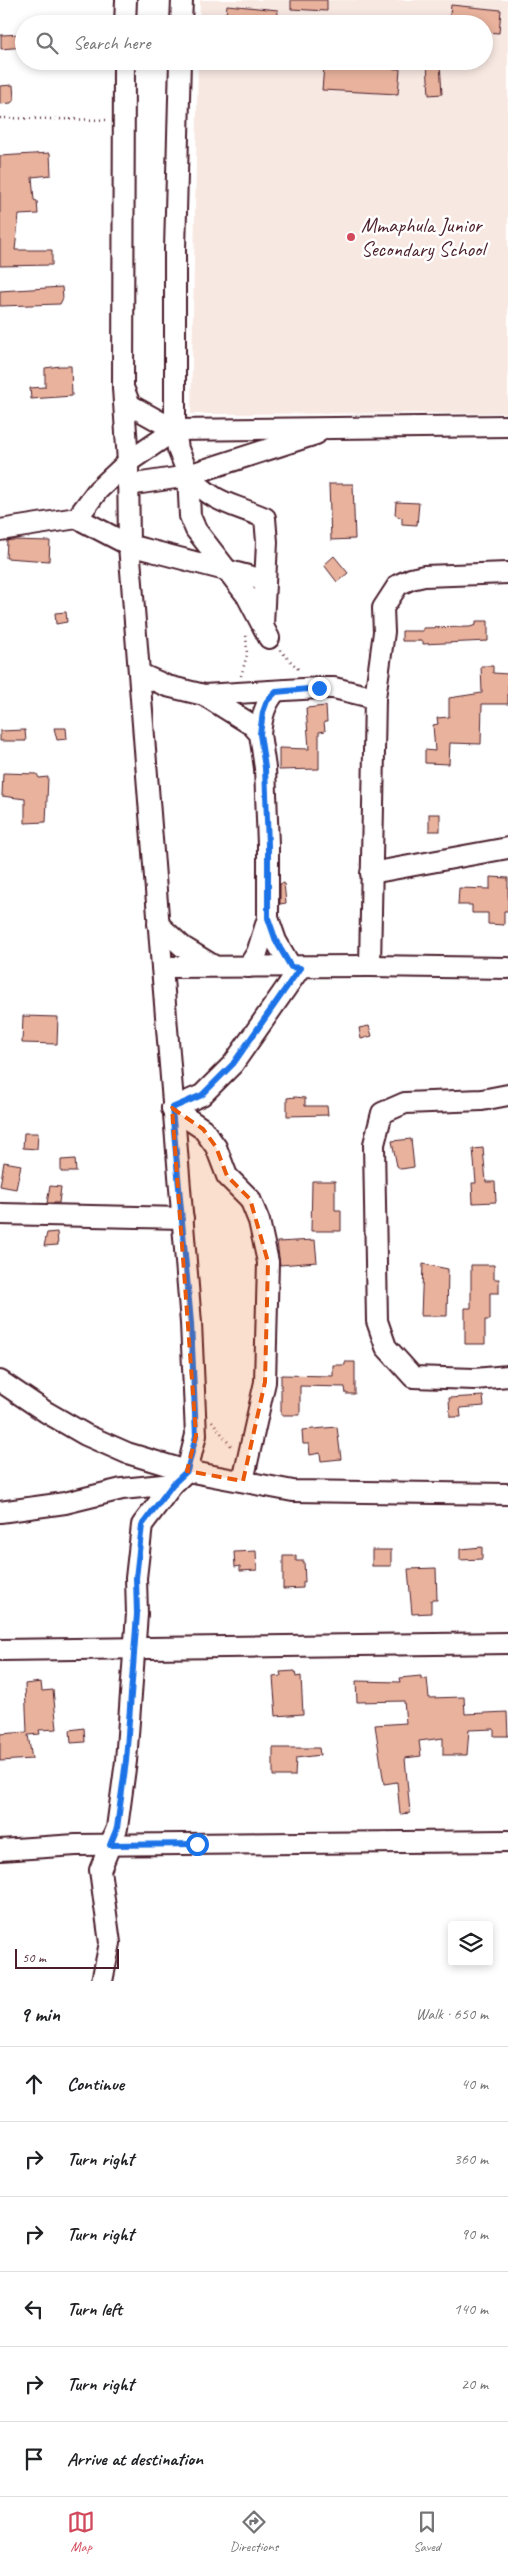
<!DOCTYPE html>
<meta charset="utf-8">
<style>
body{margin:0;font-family:Caveat,sans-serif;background:#f2f2f2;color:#202124}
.controls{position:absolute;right:15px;bottom:15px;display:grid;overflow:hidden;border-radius:5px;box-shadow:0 2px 8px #0003}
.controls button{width:45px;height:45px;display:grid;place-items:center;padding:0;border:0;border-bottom:1px solid #e0e0e0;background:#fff;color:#202124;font:25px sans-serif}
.scale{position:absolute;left:15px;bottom:12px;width:104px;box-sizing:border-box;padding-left:5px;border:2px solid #4a1f2b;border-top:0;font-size:14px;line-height:18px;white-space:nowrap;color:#4a1f2b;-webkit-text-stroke:4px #fff;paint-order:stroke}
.stop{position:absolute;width:15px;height:15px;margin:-11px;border:4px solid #1a73e8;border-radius:50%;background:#fff}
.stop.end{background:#1a73e8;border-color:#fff;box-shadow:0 1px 5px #0008}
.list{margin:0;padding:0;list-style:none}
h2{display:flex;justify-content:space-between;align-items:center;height:65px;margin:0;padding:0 20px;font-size:21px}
h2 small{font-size:16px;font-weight:400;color:#757577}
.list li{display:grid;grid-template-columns:32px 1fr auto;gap:15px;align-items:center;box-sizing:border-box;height:75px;padding:0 20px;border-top:1px solid #e0e0e0}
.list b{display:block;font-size:19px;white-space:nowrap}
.list em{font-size:16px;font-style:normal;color:#757577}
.icon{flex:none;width:28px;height:28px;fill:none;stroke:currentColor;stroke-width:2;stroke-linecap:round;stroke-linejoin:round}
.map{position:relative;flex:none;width:508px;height:1981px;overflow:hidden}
.search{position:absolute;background:#fff;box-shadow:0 2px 8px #0003;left:15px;right:15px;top:15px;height:55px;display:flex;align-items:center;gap:12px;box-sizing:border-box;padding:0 18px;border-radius:28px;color:#757577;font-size:19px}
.sheet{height:515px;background:#fff}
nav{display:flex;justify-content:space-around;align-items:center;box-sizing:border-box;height:70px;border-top:1px solid #e0e0e0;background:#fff;font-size:14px;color:#757577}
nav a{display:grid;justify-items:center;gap:2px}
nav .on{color:#d1495b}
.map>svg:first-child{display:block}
.built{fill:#f8e8e2}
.building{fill:#e8b29d;stroke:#4a1f2b}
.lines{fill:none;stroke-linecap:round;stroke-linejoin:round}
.minor-casing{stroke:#4a1f2b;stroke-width:24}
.path{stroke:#4a1f2b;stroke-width:2.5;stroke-dasharray:1 4;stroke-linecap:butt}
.minor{stroke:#fff;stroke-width:20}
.route{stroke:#1a73e8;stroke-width:6}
.marked{fill:#e8590c;fill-opacity:0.2;stroke:#e8590c;stroke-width:4;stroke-dasharray:10 6;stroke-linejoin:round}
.poi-dot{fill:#d1495b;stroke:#fff;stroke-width:2}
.labels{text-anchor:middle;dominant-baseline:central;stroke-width:5;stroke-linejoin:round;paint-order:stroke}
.poi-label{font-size:21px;fill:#4a1f2b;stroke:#fff;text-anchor:start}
</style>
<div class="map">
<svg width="508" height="1981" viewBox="0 0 508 1981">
<rect width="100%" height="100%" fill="#fff"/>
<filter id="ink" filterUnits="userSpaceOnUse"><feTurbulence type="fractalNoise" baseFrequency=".02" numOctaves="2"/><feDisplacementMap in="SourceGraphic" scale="10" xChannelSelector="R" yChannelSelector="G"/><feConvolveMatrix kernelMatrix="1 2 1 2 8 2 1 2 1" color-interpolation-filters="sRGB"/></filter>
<g filter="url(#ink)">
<path class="built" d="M 200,0 L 508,0 L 508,413 L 191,414 L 198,61 L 484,61 L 484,24 L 199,24 Z"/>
<g class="building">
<path d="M 291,0 L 327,0 L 327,11 L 291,9 Z"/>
<path d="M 227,5 L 278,10 L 277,24 L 225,24 Z"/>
<path d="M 451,5 L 501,10 L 499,33 L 484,32 L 484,24 L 449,24 Z"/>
<path d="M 24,34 L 24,47 L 1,49 L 1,35 Z"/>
<path d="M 440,63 L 442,94 L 429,95 L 427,64 Z"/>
<path d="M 324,66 L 400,69 L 398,94 L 322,90 Z"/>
<path d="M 13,85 L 14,100 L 11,103 L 0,104 L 0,86 Z"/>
<path d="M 50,153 L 51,175 L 32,177 L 34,200 L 37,201 L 38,214 L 19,215 L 15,250 L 52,250 L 52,265 L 0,266 L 0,156 Z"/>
<path d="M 62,287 L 63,298 L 60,304 L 0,306 L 0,291 Z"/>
<path d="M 60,366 L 71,366 L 72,396 L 31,399 L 30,388 L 45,387 L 45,368 Z"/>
<path d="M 329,484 L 353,484 L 355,539 L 331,540 Z"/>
<path d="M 396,502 L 419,503 L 417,525 L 402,524 L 402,518 L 395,515 Z"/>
<path d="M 11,540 L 50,541 L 49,561 L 6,558 L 7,541 Z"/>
<path d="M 334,556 L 348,573 L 337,582 L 324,565 Z"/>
<path d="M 66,612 L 67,622 L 56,624 L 55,613 Z"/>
<path d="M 476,621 L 488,621 L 488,641 L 423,644 L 423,641 L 402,641 L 402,631 L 423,631 L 423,628 L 470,627 L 476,625 Z"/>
<path d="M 481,666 L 493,666 L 493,673 L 508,674 L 508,704 L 482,704 L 481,744 L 450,743 L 449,764 L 425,763 L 425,750 L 435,751 L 433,725 L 438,724 L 437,718 L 449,717 L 449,698 L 482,693 Z"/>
<path d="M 326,706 L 327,722 L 324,722 L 325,731 L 319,732 L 319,769 L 279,770 L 279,748 L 309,749 L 306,708 Z"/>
<path d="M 54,728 L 66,728 L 67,739 L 57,740 Z"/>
<path d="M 25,730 L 26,741 L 0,741 L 0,731 Z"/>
<path d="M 3,773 L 37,774 L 39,778 L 48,777 L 46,822 L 25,823 L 25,799 L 2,796 Z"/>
<rect x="429" y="814" width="11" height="17"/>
<path d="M 490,877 L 508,878 L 508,911 L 504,911 L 504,925 L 488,924 L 488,913 L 472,913 L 472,905 L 458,905 L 459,888 L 490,889 Z"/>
<path d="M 284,883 L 286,903 L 280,904 L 280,884 Z"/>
<path d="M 23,1016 L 58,1017 L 57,1044 L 22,1043 Z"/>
<path d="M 369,1026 L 372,1036 L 361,1039 L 359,1028 Z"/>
<path d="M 295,1097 L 305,1098 L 305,1106 L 327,1106 L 328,1115 L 287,1116 L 287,1098 Z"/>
<path d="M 24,1133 L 38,1133 L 37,1149 L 23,1148 Z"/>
<path d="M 411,1139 L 414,1167 L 401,1169 L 397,1166 L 392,1141 Z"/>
<path d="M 483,1148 L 486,1182 L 495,1182 L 496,1202 L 473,1203 L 472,1183 L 476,1183 L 473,1149 Z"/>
<path d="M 75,1159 L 76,1172 L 61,1172 L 61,1160 Z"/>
<path d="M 4,1162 L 21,1165 L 16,1189 L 0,1186 Z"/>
<path d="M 312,1181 L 335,1181 L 335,1210 L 341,1210 L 341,1231 L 311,1231 Z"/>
<path d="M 50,1186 L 61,1187 L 59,1203 L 47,1203 Z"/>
<path d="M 57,1232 L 58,1245 L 44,1246 L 47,1233 Z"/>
<path d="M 315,1240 L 317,1262 L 280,1265 L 277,1242 Z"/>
<path d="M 423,1264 L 448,1269 L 447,1316 L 421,1316 Z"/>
<path d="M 471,1265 L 494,1265 L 494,1279 L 499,1279 L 499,1293 L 490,1293 L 490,1320 L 485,1320 L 485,1344 L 465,1344 L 465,1308 L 471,1308 Z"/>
<path d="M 345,1362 L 355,1362 L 355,1394 L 346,1394 L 345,1387 L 300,1386 L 300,1415 L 281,1415 L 281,1375 L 333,1376 L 333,1365 L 345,1365 Z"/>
<path d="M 483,1396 L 484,1406 L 460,1408 L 461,1417 L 450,1417 L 449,1398 Z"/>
<path d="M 337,1427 L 341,1459 L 321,1461 L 320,1453 L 310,1455 L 309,1444 L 303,1444 L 302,1430 Z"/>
<path d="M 482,1547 L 482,1559 L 460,1560 L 460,1549 Z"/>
<rect x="372" y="1550" width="19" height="16"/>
<path d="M 256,1551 L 257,1570 L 240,1571 L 240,1566 L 235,1567 L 234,1552 Z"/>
<path d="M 283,1556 L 296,1556 L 296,1561 L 304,1561 L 305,1582 L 303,1582 L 303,1588 L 283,1589 Z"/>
<path d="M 436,1568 L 437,1600 L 431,1600 L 431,1613 L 412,1614 L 408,1569 Z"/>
<path d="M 295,1671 L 296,1677 L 301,1676 L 303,1714 L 276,1716 L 273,1677 L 281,1676 L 280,1672 Z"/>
<path d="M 421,1676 L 421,1679 L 427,1678 L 429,1698 L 464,1697 L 465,1714 L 507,1712 L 508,1736 L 494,1736 L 494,1729 L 469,1730 L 467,1755 L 443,1755 L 443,1738 L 419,1741 L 421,1756 L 405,1758 L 410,1813 L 400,1814 L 397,1782 L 384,1784 L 375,1725 L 406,1723 L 404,1701 L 357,1702 L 356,1681 L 400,1682 L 399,1678 Z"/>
<path d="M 41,1682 L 42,1691 L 53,1690 L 57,1729 L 39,1730 L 40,1734 L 28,1735 L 32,1759 L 0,1761 L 0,1734 L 27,1732 L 25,1684 Z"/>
<path d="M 84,1728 L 85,1742 L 71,1743 L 70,1730 Z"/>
<path d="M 273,1748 L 319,1748 L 320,1755 L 296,1758 L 295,1776 L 273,1776 Z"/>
</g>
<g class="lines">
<defs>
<g id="minor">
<path d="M 125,24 L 126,0"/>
<path d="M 181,24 L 182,0"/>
<path d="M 124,61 L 123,388 L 128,462 L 129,545 L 162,967 L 370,966 L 508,968"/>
<path d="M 180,61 L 175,249 L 175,430 L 178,449 L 188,474 L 190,516 L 196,530 L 247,596 L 269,638"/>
<path d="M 124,390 L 130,405 L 175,430 L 508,426"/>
<path d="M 188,474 C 215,505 231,503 265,518 L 267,542 L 263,625"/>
<path d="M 128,485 L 182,477 L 316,434"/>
<path d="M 77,518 L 98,490 L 128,462 L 175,430"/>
<path d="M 0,530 L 77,518 L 129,545 L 264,580"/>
<path d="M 140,674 L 167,686 L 204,695 L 319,688 L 334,688 L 375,698"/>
<path d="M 204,695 L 252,725 L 260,734 L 265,768 L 268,845 L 268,918 L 276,941 L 291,967"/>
<path d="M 260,734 C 262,717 264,705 276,691"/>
<path d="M 371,873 L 508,848"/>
<path d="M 158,924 L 183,947 L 214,966"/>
<path d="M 370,966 L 375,698 L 384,632 L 383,608 L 398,585 L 411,579 L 424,576 L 508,573"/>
<path d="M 248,967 L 257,953 L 268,918"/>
<path d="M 508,1095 L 482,1100 L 405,1103 L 382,1113 L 374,1144 L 377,1321 L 386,1347 L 413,1377 L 475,1379 L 508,1376"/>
<path d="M 172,1108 L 203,1129 L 216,1147 L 227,1176 L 250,1199 L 259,1221 L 268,1262 L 265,1382 L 243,1481"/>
<path d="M 172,1108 L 202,1095 L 233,1064 L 300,968"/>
<path d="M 0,1214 L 183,1218"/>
<path d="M 0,1381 L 46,1412 L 86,1435 L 127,1453 L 187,1471 L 293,1491 L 508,1494"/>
<path d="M 0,1512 L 65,1503 L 122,1489 L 173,1484"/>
<path d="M 0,1650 L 508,1643"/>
<path d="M 0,1850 L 76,1845 L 508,1841"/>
<path d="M 102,1981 L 110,1943 L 100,1870 L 117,1828 L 126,1761 L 137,1614 L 136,1578 L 142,1525 L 173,1484 L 187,1471 L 196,1435 L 191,1323 L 162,967"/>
</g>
</defs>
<use href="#minor" class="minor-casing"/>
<g class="path">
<path d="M 0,118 L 108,120"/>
<path d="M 280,650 L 300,671"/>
<path d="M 241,676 L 247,655 L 246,632"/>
<path d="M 212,1421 L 233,1449"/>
</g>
<use href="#minor" class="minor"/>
</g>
</g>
<g class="lines" filter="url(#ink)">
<path class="route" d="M 197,1844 L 110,1845 L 117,1828 L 126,1761 L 137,1614 L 136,1578 L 142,1525 L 173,1484 L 187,1471 L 196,1436 L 191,1323 L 172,1108 L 202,1095 L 233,1064 L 300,968 L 291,967 L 276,941 L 268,918 L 268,845 L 265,768 L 260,734 L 263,712 L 267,701 L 276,692 L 319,688"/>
</g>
<path class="marked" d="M 172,1108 L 203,1129 L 216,1147 L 227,1176 L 250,1199 L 268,1262 L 265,1382 L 243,1481 L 187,1471 L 196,1435 Z"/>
<circle class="poi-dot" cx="351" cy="237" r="5"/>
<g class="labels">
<g class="poi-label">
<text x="361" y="225">Mmaphula Junior<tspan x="361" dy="24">Secondary School</tspan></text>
</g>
</g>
</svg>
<div class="controls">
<button><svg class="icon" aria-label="layers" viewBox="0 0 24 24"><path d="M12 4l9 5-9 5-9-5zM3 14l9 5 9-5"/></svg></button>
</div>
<div class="scale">50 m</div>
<div class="stop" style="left:197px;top:1844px"></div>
<div class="stop end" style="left:319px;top:688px"></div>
<div class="search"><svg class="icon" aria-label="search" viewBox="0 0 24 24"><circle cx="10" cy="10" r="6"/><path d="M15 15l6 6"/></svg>Search here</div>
</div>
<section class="sheet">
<h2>9 min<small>Walk · 650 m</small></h2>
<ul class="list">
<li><svg class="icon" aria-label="ahead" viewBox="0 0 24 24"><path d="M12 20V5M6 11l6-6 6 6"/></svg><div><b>Continue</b></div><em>40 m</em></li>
<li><svg class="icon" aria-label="right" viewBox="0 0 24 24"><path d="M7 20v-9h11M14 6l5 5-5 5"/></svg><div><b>Turn right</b></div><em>360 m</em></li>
<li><svg class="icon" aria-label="right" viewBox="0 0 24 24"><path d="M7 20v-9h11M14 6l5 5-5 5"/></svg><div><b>Turn right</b></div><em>90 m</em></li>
<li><svg class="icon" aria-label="left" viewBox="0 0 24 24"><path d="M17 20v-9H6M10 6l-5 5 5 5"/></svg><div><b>Turn left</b></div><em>140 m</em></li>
<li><svg class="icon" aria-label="right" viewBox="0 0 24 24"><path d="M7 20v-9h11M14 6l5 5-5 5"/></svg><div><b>Turn right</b></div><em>20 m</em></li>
<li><svg class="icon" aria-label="arrive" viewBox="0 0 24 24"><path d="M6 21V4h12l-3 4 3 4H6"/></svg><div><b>Arrive at destination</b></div></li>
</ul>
</section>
<nav>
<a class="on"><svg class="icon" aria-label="map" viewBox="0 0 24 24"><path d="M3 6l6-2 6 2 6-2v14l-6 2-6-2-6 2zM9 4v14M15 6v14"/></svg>Map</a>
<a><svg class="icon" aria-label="directions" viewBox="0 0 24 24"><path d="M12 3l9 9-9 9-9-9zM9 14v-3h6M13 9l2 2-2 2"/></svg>Directions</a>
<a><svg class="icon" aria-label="saved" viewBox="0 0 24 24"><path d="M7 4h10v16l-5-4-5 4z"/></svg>Saved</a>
</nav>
